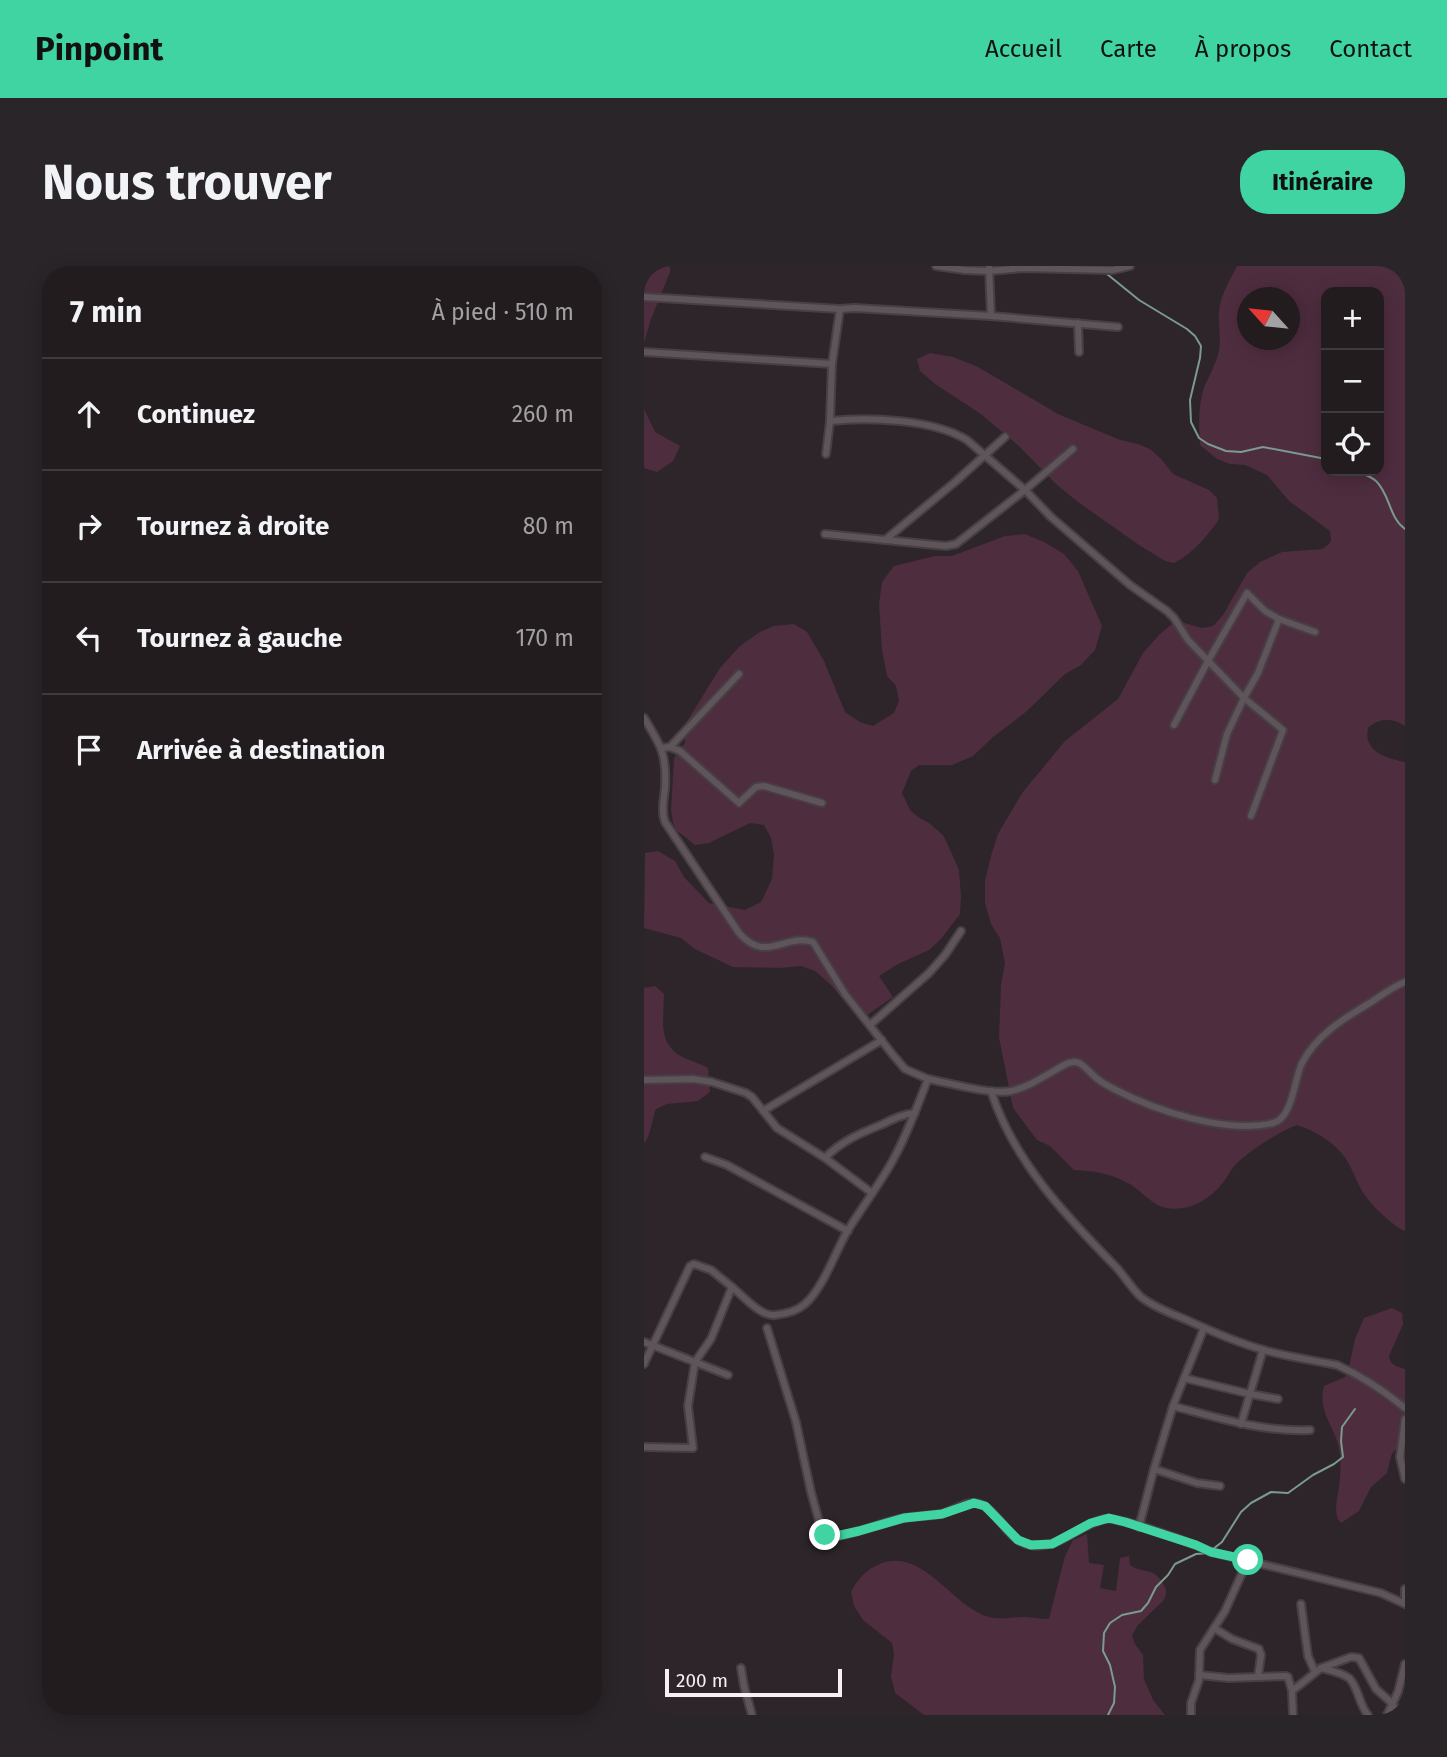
<!DOCTYPE html>
<html lang="fr">
<meta charset="utf-8">
<style>
body{margin:0;font-family:"Fira Sans",sans-serif;background:#2a2528;color:#f1f3f6}
.controls{position:absolute;right:21px;top:21px;display:grid;overflow:hidden;border-radius:14px;box-shadow:0 4px 18px #0003}
.controls button{width:63px;height:63px;display:grid;place-items:center;padding:0;border:0;border-bottom:2px solid #3f3a3d;background:#221c1f;color:#f1f3f6;font:35px sans-serif}
.compass{position:absolute;left:593px;top:21px;width:63px;height:63px;border-radius:50%;background:#221c1f;box-shadow:0 4px 18px #0003;rotate:297deg}
.scale{position:absolute;left:21px;bottom:18px;width:177px;box-sizing:border-box;padding-left:7px;border:4px solid #f6f0f3;border-top:0;font-size:19px;line-height:24px;white-space:nowrap;color:#f6f0f3;-webkit-text-stroke:5px #2d2529;paint-order:stroke}
.stop{position:absolute;width:21px;height:21px;margin:-16px;border:5px solid #3fd4a2;border-radius:50%;background:#fff}
.stop.end{background:#3fd4a2;border-color:#fff;box-shadow:0 2px 7px #0008}
.list{margin:0;padding:0;list-style:none}
h2{display:flex;justify-content:space-between;align-items:center;height:91px;margin:0;padding:0 28px;font-size:30px}
h2 small{font-size:23px;font-weight:400;color:#a2a1a4}
.list li{display:grid;grid-template-columns:46px 1fr auto;gap:21px;align-items:center;box-sizing:border-box;height:112px;padding:0 28px;border-top:2px solid #3f3a3d}
.list b{display:block;font-size:26px;white-space:nowrap}
.list em{font-size:23px;font-style:normal;color:#a2a1a4}
.icon{flex:none;width:38px;height:38px;fill:none;stroke:currentColor;stroke-width:2;stroke-linecap:round;stroke-linejoin:round}
.map{position:relative;flex:none;width:761px;height:1449px;overflow:hidden;border-radius:28px}
header{display:flex;align-items:center;gap:42px;box-sizing:border-box;height:98px;padding:0 35px;background:#3fd4a2;color:#111}
header strong{font-size:33px}
nav{display:flex;gap:38px;margin-inline-start:auto;font-size:24px}
.intro{display:flex;align-items:center;justify-content:space-between;box-sizing:border-box;height:168px;padding:0 42px}
h1{margin:0;font-size:49px}
.button{padding:18px 32px;border-radius:28px;background:#3fd4a2;color:#111;font-size:24px;font-weight:700}
main{display:flex;gap:42px;padding:0 42px}
aside{flex:1;background:#221c1f;border-radius:28px;box-shadow:0 4px 18px #0003}
.map>svg:first-child{display:block}
.green{fill:#4e2d3f;fill-rule:evenodd}
.lines{fill:none;stroke-linecap:round;stroke-linejoin:round}
.stream{stroke:#7a9b8e;stroke-width:2}
.street-casing{stroke:#464044;stroke-width:10}
.street{stroke:#5e5459;stroke-width:6}
.route{stroke:#3fd4a2;stroke-width:9}
</style>
<header>
<strong>Pinpoint</strong>
<nav><a>Accueil</a><a>Carte</a><a>À propos</a><a>Contact</a></nav>
</header>
<div class="intro"><h1>Nous trouver</h1><a class="button">Itinéraire</a></div>
<main>
<aside>
<h2>7 min<small>À pied · 510 m</small></h2>
<ul class="list">
<li><svg class="icon" aria-label="ahead" viewBox="0 0 24 24"><path d="M12 20V5M6 11l6-6 6 6"/></svg><div><b>Continuez</b></div><em>260 m</em></li>
<li><svg class="icon" aria-label="right" viewBox="0 0 24 24"><path d="M7 20v-9h11M14 6l5 5-5 5"/></svg><div><b>Tournez à droite</b></div><em>80 m</em></li>
<li><svg class="icon" aria-label="left" viewBox="0 0 24 24"><path d="M17 20v-9H6M10 6l-5 5 5 5"/></svg><div><b>Tournez à gauche</b></div><em>170 m</em></li>
<li><svg class="icon" aria-label="arrive" viewBox="0 0 24 24"><path d="M6 21V4h12l-3 4 3 4H6"/></svg><div><b>Arrivée à destination</b></div></li>
</ul>
</aside>
<div class="map">
<svg width="761" height="1449" viewBox="0 0 761 1449">
<rect width="100%" height="100%" fill="#2d2529"/>
<g class="green">
<path d="M 0,0 L 26,0 L 26,6 L 7,53 L 0,77 Z"/>
<path d="M 593,0 L 761,0 L 761,460 C 747,451 736,452 724,462 C 719,486 743,492 761,496 L 761,965 C 748,959 728,940 720,928 C 712,916 708,900 699,889 C 687,874 671,865 653,859 C 631,868 612,881 594,896 C 587,902 584,911 578,918 C 564,935 544,946 522,942 C 507,939 495,922 482,916 C 465,907 449,905 430,904 L 406,880 L 393,874 L 369,842 L 355,771 L 357,719 L 361,697 L 356,672 L 347,658 L 341,637 L 341,615 L 347,590 L 354,568 L 378,527 L 421,475 L 474,433 L 499,387 L 515,369 L 528,358 L 537,356 L 558,362 L 569,360 L 579,349 L 603,307 L 616,296 L 638,286 L 678,283 L 685,278 L 687,274 L 686,265 L 645,235 L 623,209 L 601,199 L 586,198 L 573,193 L 556,179 C 555,161 554,143 559,125 C 563,113 570,102 574,89 C 578,75 574,61 575,46 C 576,30 586,14 593,0 ZM 682,26 L 735,26 L 735,205 L 682,205 ZM 604,32 L 646,32 L 646,74 L 604,74 Z"/>
<path d="M 286,87 L 309,91 L 334,101 L 414,148 L 476,174 L 494,178 L 506,183 L 517,193 L 529,208 L 565,224 L 573,232 L 575,253 C 563,271 549,287 530,297 L 521,295 L 495,279 L 434,236 L 413,219 L 375,180 L 337,148 L 291,118 L 276,105 L 273,93 Z"/>
<path d="M 0,143 L 11,166 L 36,180 L 29,195 L 13,206 L 0,202 Z"/>
<path d="M 381,268 L 402,277 L 420,288 L 434,305 L 458,360 L 451,384 L 437,399 L 421,408 L 383,445 L 348,472 L 329,490 L 308,499 L 275,499 L 267,505 L 258,527 L 266,544 L 274,551 L 285,557 L 299,569 L 308,588 L 315,604 L 317,631 L 316,648 L 297,673 L 285,684 L 254,698 L 235,710 L 249,731 L 216,754 L 187,719 L 171,705 L 157,700 L 136,702 L 89,701 L 51,683 L 37,672 L 0,662 L 1,587 L 14,585 L 31,595 L 40,611 L 65,637 L 101,644 L 117,636 L 128,613 L 130,589 L 127,572 L 120,559 L 106,557 L 65,577 L 51,579 L 32,564 L 29,557 L 27,544 L 30,492 L 41,477 L 42,457 L 76,402 L 96,380 L 116,366 L 130,360 L 150,358 L 163,366 L 180,395 L 201,446 L 216,456 L 229,460 L 250,447 L 255,435 L 252,420 L 243,410 L 238,384 L 235,338 L 238,316 L 250,300 L 291,290 L 308,290 L 361,270 Z"/>
<path d="M 11,720 L 20,728 C 20,755 12,780 43,793 C 50,796 57,798 64,802 L 66,826 L 54,835 L 23,838 L 12,843 C 8,852 7,870 0,877 L 0,722 Z"/>
<path d="M 748,1042 L 758,1047 L 759,1058 L 745,1090 C 746,1099 752,1100 761,1103 L 761,1179 L 750,1185 L 747,1190 L 743,1207 L 727,1221 L 715,1245 L 697,1257 C 688,1247 694,1233 695,1220 C 697,1209 697,1194 695,1182 C 691,1161 673,1145 680,1120 L 701,1111 L 704,1106 L 711,1073 L 720,1052 Z"/>
<path d="M 443,1268 L 445,1297 L 460,1299 L 456,1322 L 472,1325 L 476,1292 L 485,1290 L 486,1299 C 499,1308 511,1301 519,1318 C 523,1324 523,1327 520,1334 L 493,1360 L 488,1370 L 491,1378 L 499,1389 L 500,1413 L 509,1434 L 521,1449 L 280,1449 L 251,1427 L 247,1410 L 250,1388 L 248,1377 L 219,1354 L 210,1340 L 207,1326 C 214,1312 223,1303 238,1297 C 277,1284 304,1332 335,1347 C 349,1355 363,1352 378,1351 C 387,1351 396,1353 405,1353 L 421,1290 L 429,1274 Z"/>
</g>
<g class="lines">
<g class="stream">
<path d="M 463,0 L 463,8 L 495,34 L 543,63 L 551,70 L 557,80 L 556,92 L 546,134 L 547,156 L 555,172 L 564,178 L 582,185 L 597,186 L 619,181 L 682,193"/>
<path d="M 712,205 C 718,208 727,210 732,215 C 746,228 745,252 761,263"/>
<path d="M 569,1283 L 578,1276 L 597,1246 L 607,1237 L 627,1226 L 644,1227 L 669,1209 L 690,1198 L 699,1191 L 697,1175 L 698,1161 L 711,1143"/>
<path d="M 464,1449 L 470,1437 L 471,1421 L 466,1399 L 459,1385 L 460,1367 L 466,1357 L 478,1349 L 497,1345 L 504,1337 L 512,1321 L 524,1309 L 531,1298 L 552,1288 L 565,1287"/>
</g>
<defs>
<g id="street">
<path d="M 292,0 L 321,4 L 345,5 L 378,2 L 469,4 L 486,0"/>
<path d="M 345,0 L 347,50"/>
<path d="M 0,31 L 196,43 L 211,42 L 347,50 L 474,61"/>
<path d="M 434,57 L 435,86"/>
<path d="M 0,86 L 188,98"/>
<path d="M 186,155 C 225,151 289,153 323,174 L 381,224 L 407,251 L 486,319 L 523,345 L 530,352 L 544,374 L 600,432 L 639,464 L 607,550"/>
<path d="M 182,188 L 186,155 L 188,98 L 196,43"/>
<path d="M 181,268 L 302,280 L 312,278 L 381,224 L 429,183"/>
<path d="M 241,274 L 311,216 L 361,171"/>
<path d="M 0,452 C 17,479 23,489 21,522 C 20,533 17,545 21,556 L 95,667 C 122,698 141,667 169,676 L 201,728 L 249,789 L 261,803 L 284,813 C 272,843 261,874 245,901 C 232,923 217,943 204,964 C 191,986 180,1021 161,1038 C 153,1045 141,1048 131,1049 C 117,1051 99,1030 88,1021 L 67,1073 L 51,1096 L 44,1140 L 49,1182 L 0,1181"/>
<path d="M 530,459 L 564,395 L 603,327 L 621,345 L 635,353 L 671,366"/>
<path d="M 26,481 L 95,408"/>
<path d="M 17,482 L 26,481 L 36,485 L 95,537 L 112,521 L 120,520 L 178,537"/>
<path d="M 571,514 L 583,468 L 600,432 L 614,407 L 635,353"/>
<path d="M 226,759 L 285,707 L 301,689 L 317,665"/>
<path d="M 284,813 C 305,817 347,829 367,825 C 386,821 405,807 422,798 C 435,792 439,800 448,808 C 454,815 462,819 470,823 C 512,845 582,868 629,857 C 649,852 650,813 658,797 C 674,767 701,752 729,735 C 739,728 750,720 761,716"/>
<path d="M 0,814 L 49,813 L 68,816 L 102,827 L 108,831 L 133,862 L 181,892 L 228,927"/>
<path d="M 347,825 C 370,896 422,950 473,1002 C 481,1011 488,1023 497,1031 C 511,1042 529,1048 545,1055 C 569,1066 594,1077 620,1084 C 643,1091 669,1094 693,1099 C 718,1110 740,1125 761,1142"/>
<path d="M 119,845 L 238,774"/>
<path d="M 61,891 L 83,899 L 204,965"/>
<path d="M 181,892 C 197,875 217,867 239,858 C 249,853 259,848 271,847"/>
<path d="M 123,1062 L 152,1156 L 167,1226 L 178,1266 C 182,1269 182,1271 187,1271 C 192,1271 198,1269 203,1268 C 222,1264 241,1256 260,1252 C 272,1250 285,1250 297,1248 C 306,1246 313,1241 322,1238 C 352,1230 359,1275 386,1279 C 415,1284 434,1259 460,1253 C 474,1250 551,1278 567,1286 L 737,1327 L 761,1338"/>
<path d="M 0,1076 L 84,1109"/>
<path d="M 0,1098 L 46,1000 L 50,998 L 67,1004 L 88,1021"/>
<path d="M 540,1112 L 606,1128 L 634,1133"/>
<path d="M 529,1140 C 574,1152 619,1166 666,1164"/>
<path d="M 761,1153 L 756,1191 L 761,1213"/>
<path d="M 597,1158 L 619,1084"/>
<path d="M 510,1203 L 553,1217 L 576,1220"/>
<path d="M 495,1261 L 510,1203 L 529,1140 L 560,1062"/>
<path d="M 761,1323 L 761,1338"/>
<path d="M 657,1338 L 664,1390 L 671,1406"/>
<path d="M 570,1362 L 588,1373 L 615,1383 L 617,1389 L 614,1411"/>
<path d="M 97,1402 L 100,1420 L 108,1449"/>
<path d="M 677,1402 L 707,1391 L 715,1392 L 732,1423 L 749,1438"/>
<path d="M 555,1409 L 585,1412 L 642,1410 L 644,1411 L 648,1425"/>
<path d="M 747,1442 L 761,1443"/>
<path d="M 547,1449 L 547,1437 L 555,1414 L 556,1384 L 581,1345 L 604,1294"/>
<path d="M 649,1449 L 648,1425 L 677,1402 C 685,1404 698,1407 705,1412 C 714,1420 715,1439 724,1449"/>
<path d="M 743,1449 L 754,1426 L 761,1398"/>
</g>
</defs>
<use href="#street" class="street-casing"/>
<use href="#street" class="street"/>
</g>
<g class="lines">
<path class="route" d="M 181,1269 L 188,1271 L 215,1265 L 260,1252 L 298,1248 L 330,1237 L 341,1240 L 374,1274 L 387,1279 L 408,1278 L 447,1257 L 465,1252 L 481,1256 L 552,1279 L 567,1286 L 604,1294"/>
</g>
</svg>
<div class="controls">
<button>+</button>
<button>−</button>
<button><svg class="icon" aria-label="locate" viewBox="0 0 24 24"><circle cx="12" cy="12" r="6"/><path d="M12 2v4M12 18v4M2 12h4M18 12h4"/></svg></button>
</div>
<svg class="compass" viewBox="-18 -18 36 36"><path d="M0-13l5 13h-10z" fill="#e53935"/><path d="M0 13l5-13h-10z" fill="#a2a1a4"/></svg>
<div class="scale">200 m</div>
<div class="stop" style="left:604px;top:1294px"></div>
<div class="stop end" style="left:181px;top:1269px"></div>
</div>
</main>
